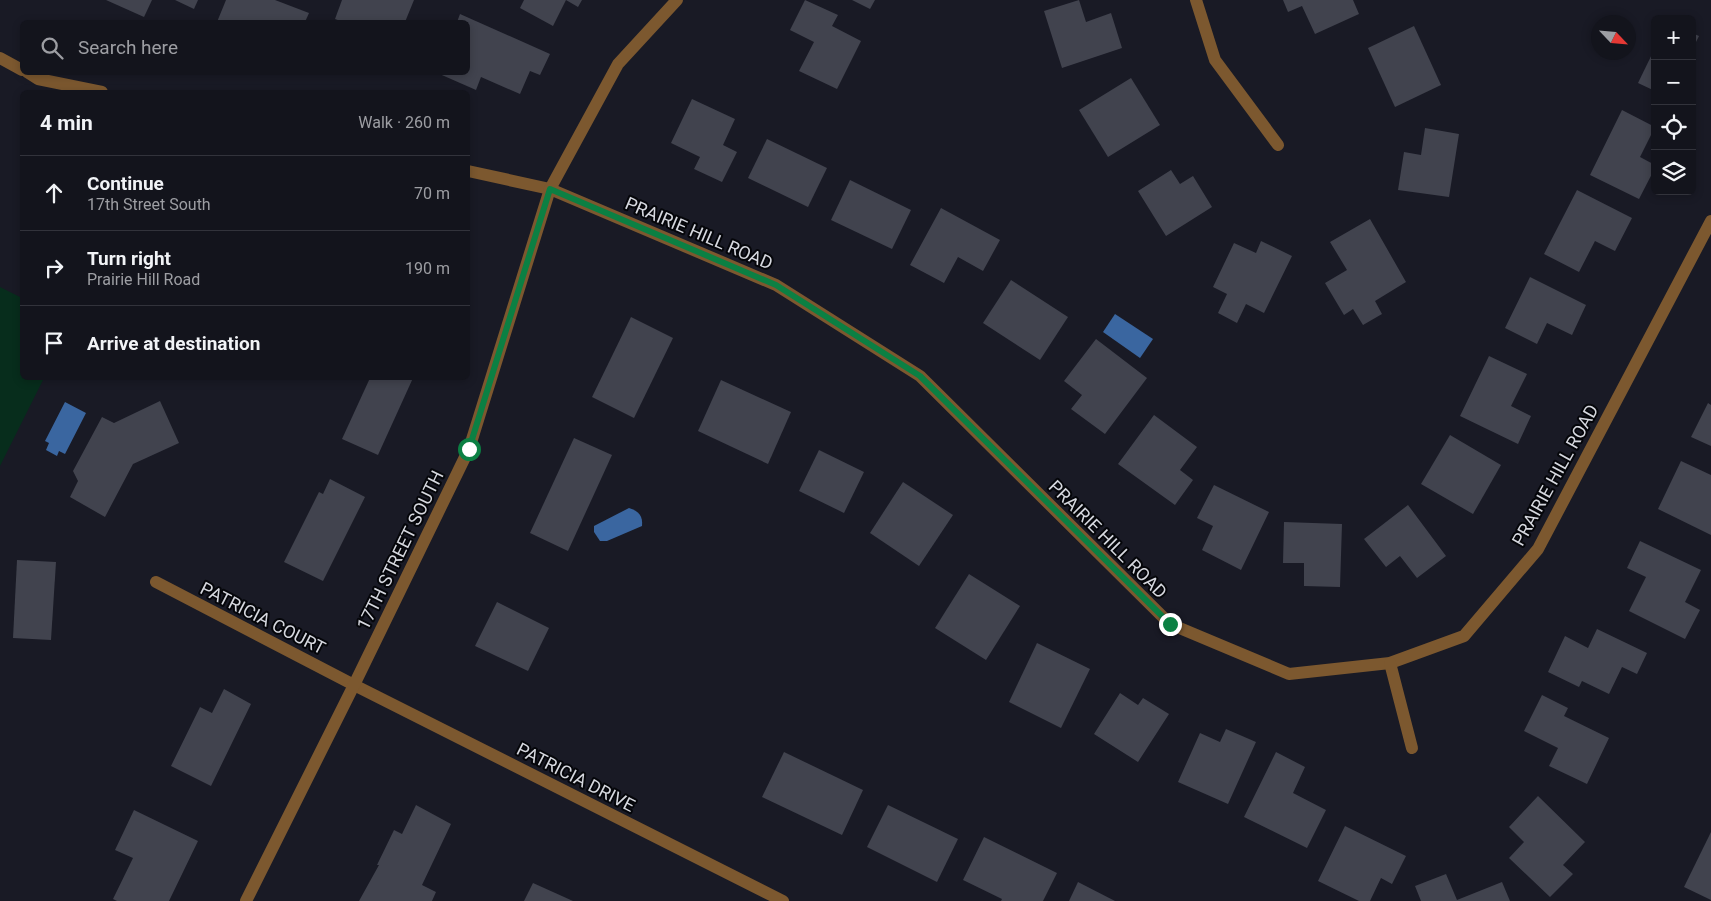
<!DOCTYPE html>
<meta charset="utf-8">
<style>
body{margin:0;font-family:Roboto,sans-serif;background:#202129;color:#f1f3f6}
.controls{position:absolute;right:15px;top:15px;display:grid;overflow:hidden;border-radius:8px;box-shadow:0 2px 8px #0003}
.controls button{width:45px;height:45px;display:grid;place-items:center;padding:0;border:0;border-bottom:1px solid #32333b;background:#13141c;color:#f1f3f6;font:25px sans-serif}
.compass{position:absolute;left:1591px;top:15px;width:45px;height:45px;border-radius:50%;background:#13141c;box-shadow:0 2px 8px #0003;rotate:116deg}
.stop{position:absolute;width:15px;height:15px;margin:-11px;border:4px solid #0b8043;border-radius:50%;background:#fff}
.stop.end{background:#0b8043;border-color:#fff;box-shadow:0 1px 5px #0008}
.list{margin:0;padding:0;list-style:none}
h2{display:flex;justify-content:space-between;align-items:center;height:65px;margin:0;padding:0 20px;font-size:21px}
h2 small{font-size:16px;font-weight:400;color:#9d9ea3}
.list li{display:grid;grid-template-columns:32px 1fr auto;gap:15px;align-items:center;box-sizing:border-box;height:75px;padding:0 20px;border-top:1px solid #32333b}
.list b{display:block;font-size:19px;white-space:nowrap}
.list p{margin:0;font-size:16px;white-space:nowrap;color:#9d9ea3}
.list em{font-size:16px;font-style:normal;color:#9d9ea3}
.icon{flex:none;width:28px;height:28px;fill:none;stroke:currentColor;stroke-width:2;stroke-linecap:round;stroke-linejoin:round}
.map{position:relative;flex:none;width:1711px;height:901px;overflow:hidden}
.search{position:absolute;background:#13141c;box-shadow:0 2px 8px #0003;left:20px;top:20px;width:450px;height:55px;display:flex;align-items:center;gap:12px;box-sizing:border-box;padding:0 18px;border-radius:8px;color:#9d9ea3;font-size:19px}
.panel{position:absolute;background:#13141c;box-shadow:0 2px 8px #0003;left:20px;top:90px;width:450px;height:290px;border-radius:8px}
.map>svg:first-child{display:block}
.green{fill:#072d1c}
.water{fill:#3a66a0}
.building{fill:#41434e}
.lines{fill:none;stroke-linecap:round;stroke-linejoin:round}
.minor{stroke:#7c582f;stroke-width:12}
.route{stroke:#0b8043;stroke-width:6}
.labels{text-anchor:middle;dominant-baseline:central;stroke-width:4;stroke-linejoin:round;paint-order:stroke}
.street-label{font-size:18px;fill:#d6d8df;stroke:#05060a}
</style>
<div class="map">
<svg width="1711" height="901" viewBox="0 0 1711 901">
<rect width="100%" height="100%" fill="#191a25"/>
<path class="green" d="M 0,287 L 22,298 L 22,378 L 44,378 L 0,466 Z"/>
<g class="water">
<path d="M 1115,314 L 1153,339 L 1140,358 L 1103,332 Z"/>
<path d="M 65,402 L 86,413 L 65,454 L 59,451 L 57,456 L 46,450 L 49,443 L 45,441 Z"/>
<path d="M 629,508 C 639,511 643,516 642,526 L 607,541 L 600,541 L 594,532 L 594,526 Z"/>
</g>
<g class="building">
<path d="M 106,0 L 152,0 L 144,17 Z"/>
<path d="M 175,0 L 198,0 L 194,9 Z"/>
<path d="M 226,0 L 275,0 L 309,13 L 305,22 L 217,22 Z"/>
<path d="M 342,0 L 414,0 L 405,22 L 343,22 L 335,19 Z"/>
<path d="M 524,0 L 582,0 L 578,7 L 566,0 L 553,26 L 520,8 Z"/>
<path d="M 805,0 L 838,15 L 832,26 L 861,41 L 837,89 L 799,71 L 814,42 L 790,30 Z"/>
<path d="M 852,0 L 875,0 L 870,9 Z"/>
<path d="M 1079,0 L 1086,22 L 1111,13 L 1122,48 L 1062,68 L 1044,11 Z"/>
<path d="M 1283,0 L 1353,0 L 1359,14 L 1315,34 L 1302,6 L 1288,12 Z"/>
<path d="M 460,14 L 550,54 L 540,75 L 530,71 L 520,94 L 481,77 L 476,90 L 435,72 L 468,72 L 468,22 L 457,22 Z"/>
<path d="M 1414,26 L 1441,85 L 1395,107 L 1368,48 Z"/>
<path d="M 1692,33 L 1699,36 L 1692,50 Z"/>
<path d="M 1655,48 L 1655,91 L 1638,83 Z"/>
<path d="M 1131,78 L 1160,125 L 1108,157 L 1079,110 Z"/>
<path d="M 692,99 L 735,119 L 723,145 L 737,152 L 722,182 L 694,169 L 700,157 L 671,143 Z"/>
<path d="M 1622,110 L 1655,127 L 1640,157 L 1655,165 L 1655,168 L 1639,199 L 1590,175 Z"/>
<path d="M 1425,128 L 1459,134 L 1449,197 L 1398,190 L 1404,152 L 1421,155 Z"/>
<path d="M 767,139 L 827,168 L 808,207 L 748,178 Z"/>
<path d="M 1171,170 L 1180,184 L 1193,176 L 1212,207 L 1166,236 L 1138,191 Z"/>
<path d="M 850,180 L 911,210 L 892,249 L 831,220 Z"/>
<path d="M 1577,190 L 1632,218 L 1615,251 L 1595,241 L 1579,272 L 1544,254 Z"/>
<path d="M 941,208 L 1000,240 L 983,271 L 958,257 L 944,283 L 910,265 Z"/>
<path d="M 1370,219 L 1406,282 L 1375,301 L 1382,314 L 1363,325 L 1353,309 L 1344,315 L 1325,283 L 1347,270 L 1330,242 Z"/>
<path d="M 1261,241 L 1292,256 L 1264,313 L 1246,304 L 1237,323 L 1218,313 L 1227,294 L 1213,287 L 1234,243 L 1256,253 Z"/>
<path d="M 1530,277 L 1586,305 L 1572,335 L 1547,323 L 1537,344 L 1505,328 Z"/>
<path d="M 1011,280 L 1068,317 L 1040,360 L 983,323 Z"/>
<path d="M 631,317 L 673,338 L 634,418 L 592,397 Z"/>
<path d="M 1096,339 L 1147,378 L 1105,434 L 1071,409 L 1082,395 L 1064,381 Z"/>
<path d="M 1489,356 L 1527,374 L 1511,406 L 1531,416 L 1518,444 L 1460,416 Z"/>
<path d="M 370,378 L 413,378 L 378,455 L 342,439 Z"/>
<path d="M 721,380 L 791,412 L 768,464 L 698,431 Z"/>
<path d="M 160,401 L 179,443 L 133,464 L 105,517 L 70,497 L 78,481 L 73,471 L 102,417 L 114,423 Z"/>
<path d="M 1708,403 L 1711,405 L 1711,446 L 1691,437 Z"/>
<path d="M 1154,415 L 1197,447 L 1180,470 L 1193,480 L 1175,505 L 1118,464 Z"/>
<path d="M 1450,435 L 1501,465 L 1473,514 L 1421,484 Z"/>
<path d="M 574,438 L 612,455 L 568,551 L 530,533 Z"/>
<path d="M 819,450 L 864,472 L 844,513 L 799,491 Z"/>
<path d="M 1681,461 L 1711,475 L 1711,535 L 1658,509 Z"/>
<path d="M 330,479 L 365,497 L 323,581 L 284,562 L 319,492 L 323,494 Z"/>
<path d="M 903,482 L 953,515 L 919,566 L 870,533 Z"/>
<path d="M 1214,485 L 1269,512 L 1241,570 L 1202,550 L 1213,526 L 1197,518 Z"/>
<path d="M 1408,505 L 1446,556 L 1417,578 L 1400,556 L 1386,567 L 1364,539 Z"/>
<path d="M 1284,522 L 1342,524 L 1340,587 L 1304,586 L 1304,563 L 1283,563 Z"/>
<path d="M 1640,541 L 1701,570 L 1685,602 L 1700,610 L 1685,639 L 1629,611 L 1646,577 L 1627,568 Z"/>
<path d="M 17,560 L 56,562 L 51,640 L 13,638 Z"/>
<path d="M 969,574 L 1020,606 L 986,660 L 935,628 Z"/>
<path d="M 497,602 L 549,628 L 528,671 L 475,646 Z"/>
<path d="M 1597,629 L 1647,653 L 1637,674 L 1622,667 L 1609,694 L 1582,681 L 1579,687 L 1548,672 L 1565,636 L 1588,648 Z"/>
<path d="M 1037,643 L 1090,669 L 1061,728 L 1009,702 Z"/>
<path d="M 224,689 L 251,704 L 211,786 L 171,766 L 200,707 L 212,713 Z"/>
<path d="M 1120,693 L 1138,705 L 1143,698 L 1169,714 L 1138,762 L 1094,734 Z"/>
<path d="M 1542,695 L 1568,708 L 1564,716 L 1609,738 L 1587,784 L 1549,766 L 1558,748 L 1524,731 Z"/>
<path d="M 1226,729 L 1256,742 L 1228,804 L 1178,782 L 1200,733 L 1220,742 Z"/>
<path d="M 784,752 L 863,790 L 842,835 L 762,797 Z"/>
<path d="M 1276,752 L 1305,767 L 1293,793 L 1326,810 L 1307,848 L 1244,817 Z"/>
<path d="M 1538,796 L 1585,842 L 1563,865 L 1573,874 L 1550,897 L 1509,858 L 1524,842 L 1509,827 Z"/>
<path d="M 416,805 L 451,824 L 422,885 L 436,892 L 432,901 L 359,901 L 379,865 L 377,865 L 394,830 L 402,834 Z"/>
<path d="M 888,805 L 958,839 L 937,882 L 867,847 Z"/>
<path d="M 134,810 L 198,841 L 169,901 L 117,901 L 113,899 L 133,858 L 115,850 Z"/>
<path d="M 1345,826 L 1406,856 L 1392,884 L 1381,878 L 1370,901 L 1359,901 L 1318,881 Z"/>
<path d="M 1711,832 L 1711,900 L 1684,887 Z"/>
<path d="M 984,837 L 1057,873 L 1043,901 L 1001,901 L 1002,899 L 963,880 Z"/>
<path d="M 1446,874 L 1457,900 L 1502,882 L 1510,901 L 1421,901 L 1415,886 Z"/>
<path d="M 1078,882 L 1115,901 L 1069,901 Z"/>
<path d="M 533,883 L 573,901 L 524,901 Z"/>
</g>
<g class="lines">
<g class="minor">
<path d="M 1196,0 L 1215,60 L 1278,145"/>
<path d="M 0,58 L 22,70"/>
<path d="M 27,72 L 38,79 L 102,92"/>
<path d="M 468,171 L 550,189 L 776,285 L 920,376 L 1170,624 L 1289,674 L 1390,663 L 1464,636 L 1538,549 L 1711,221"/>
<path d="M 156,582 L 354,685 L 783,901"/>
<path d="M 1390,663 L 1412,748"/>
<path d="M 246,901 L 354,685 L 469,449 L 550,189 L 618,64 L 677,0"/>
</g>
</g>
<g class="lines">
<path class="route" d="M 469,449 L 550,189 L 776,285 L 920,376 L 1170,624"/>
</g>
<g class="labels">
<g class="street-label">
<text transform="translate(699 233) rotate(23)">PRAIRIE HILL ROAD</text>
<text transform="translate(1555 475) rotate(-61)">PRAIRIE HILL ROAD</text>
<text transform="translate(1108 539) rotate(45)">PRAIRIE HILL ROAD</text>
<text transform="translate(400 550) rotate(-64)">17TH STREET SOUTH</text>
<text transform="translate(263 618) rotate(27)">PATRICIA COURT</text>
<text transform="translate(576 777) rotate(27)">PATRICIA DRIVE</text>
</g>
</g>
</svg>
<div class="controls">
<button>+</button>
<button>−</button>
<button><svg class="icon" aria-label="locate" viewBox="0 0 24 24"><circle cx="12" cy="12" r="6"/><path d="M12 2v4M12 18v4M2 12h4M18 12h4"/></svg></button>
<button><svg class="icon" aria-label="layers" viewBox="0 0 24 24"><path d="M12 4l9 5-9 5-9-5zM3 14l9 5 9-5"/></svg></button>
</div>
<svg class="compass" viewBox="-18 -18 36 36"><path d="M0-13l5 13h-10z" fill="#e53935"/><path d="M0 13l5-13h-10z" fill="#9d9ea3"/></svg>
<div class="stop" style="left:469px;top:449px"></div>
<div class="stop end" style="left:1170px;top:624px"></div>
<div class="search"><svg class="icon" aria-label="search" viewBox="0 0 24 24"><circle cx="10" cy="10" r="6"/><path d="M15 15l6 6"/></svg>Search here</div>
<section class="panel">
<h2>4 min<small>Walk · 260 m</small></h2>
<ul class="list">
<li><svg class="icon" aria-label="ahead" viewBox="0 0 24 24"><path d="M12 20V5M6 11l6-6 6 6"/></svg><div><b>Continue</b><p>17th Street South</p></div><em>70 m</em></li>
<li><svg class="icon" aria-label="right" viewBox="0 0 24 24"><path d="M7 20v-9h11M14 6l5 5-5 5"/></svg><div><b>Turn right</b><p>Prairie Hill Road</p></div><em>190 m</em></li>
<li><svg class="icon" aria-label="arrive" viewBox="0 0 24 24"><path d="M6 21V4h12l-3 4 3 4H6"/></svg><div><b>Arrive at destination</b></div></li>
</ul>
</section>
</div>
